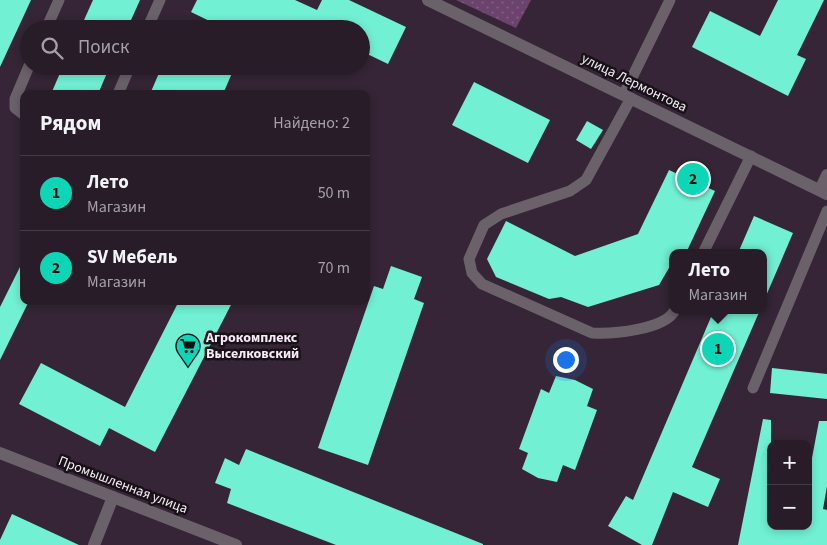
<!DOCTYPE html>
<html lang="ru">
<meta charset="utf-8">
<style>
body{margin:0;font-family:"Source Sans 3",sans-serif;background:#342934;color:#f1f3f6}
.controls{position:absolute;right:15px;bottom:15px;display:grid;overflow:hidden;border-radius:10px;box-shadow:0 2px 8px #0003}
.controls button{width:45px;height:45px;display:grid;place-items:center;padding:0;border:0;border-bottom:1px solid #443a45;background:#281c28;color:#f1f3f6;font:25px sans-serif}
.you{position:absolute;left:565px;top:359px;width:18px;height:18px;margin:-12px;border:4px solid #fff;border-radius:50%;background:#1a73e8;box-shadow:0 0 0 8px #1a73e833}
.badge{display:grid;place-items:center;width:32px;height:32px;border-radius:50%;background:#0dd5b5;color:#111;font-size:16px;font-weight:700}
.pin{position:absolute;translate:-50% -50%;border:2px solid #fff;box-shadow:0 1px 5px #0006}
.popup{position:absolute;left:669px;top:249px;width:98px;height:65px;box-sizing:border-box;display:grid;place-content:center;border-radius:10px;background:#281c28;filter:drop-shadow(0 1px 4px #0005);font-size:16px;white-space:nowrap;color:#a5a1a8}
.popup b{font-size:19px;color:#f1f3f6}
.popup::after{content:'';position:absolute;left:50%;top:100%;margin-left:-10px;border:10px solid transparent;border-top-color:#281c28}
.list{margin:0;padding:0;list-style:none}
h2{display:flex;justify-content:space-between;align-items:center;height:65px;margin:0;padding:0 20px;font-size:21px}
h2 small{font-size:16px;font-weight:400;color:#a5a1a8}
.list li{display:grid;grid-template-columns:32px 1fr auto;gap:15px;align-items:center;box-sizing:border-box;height:75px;padding:0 20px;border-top:1px solid #443a45}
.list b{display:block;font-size:19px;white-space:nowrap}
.list p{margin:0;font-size:16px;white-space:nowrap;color:#a5a1a8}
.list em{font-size:16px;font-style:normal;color:#a5a1a8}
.icon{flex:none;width:28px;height:28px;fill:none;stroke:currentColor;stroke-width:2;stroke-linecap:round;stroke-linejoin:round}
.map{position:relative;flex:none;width:827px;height:545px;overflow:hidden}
.search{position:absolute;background:#281c28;box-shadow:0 2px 8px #0003;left:20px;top:20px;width:350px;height:55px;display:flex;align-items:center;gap:12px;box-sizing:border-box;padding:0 18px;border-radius:28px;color:#a5a1a8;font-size:19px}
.panel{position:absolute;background:#281c28;box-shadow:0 2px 8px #0003;left:20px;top:90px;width:350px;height:215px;border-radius:10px}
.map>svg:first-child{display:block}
.grass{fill:url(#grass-dots)}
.building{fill:#71f0d3}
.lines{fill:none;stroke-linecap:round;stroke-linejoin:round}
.service{stroke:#6a616a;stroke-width:11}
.minor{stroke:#6a616a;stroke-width:12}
.tertiary{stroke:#6a616a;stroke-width:12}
.labels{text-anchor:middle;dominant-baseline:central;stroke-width:5;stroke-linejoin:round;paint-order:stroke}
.street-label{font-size:14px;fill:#f5eaf5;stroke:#181118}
.poi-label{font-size:14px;font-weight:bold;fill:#f5eaf5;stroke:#181118;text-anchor:start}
</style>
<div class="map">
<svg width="827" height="545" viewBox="0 0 827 545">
<defs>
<pattern id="grass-dots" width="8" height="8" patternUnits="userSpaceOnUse" patternTransform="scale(1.25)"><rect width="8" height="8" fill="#6b436c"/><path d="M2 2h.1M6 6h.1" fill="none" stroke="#815e82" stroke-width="1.8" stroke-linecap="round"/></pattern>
</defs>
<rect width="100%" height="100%" fill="#352536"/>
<path class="grass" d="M 456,0 L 531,0 L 516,28 Z"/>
<g class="building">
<path d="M 0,0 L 31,0 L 0,67 Z"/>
<path d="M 93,0 L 140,0 L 127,29 L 80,29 Z"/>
<path d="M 197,0 L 295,0 L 317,10 L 322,0 L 349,0 L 406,27 L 388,64 L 361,51 L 361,29 L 314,29 L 303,24 L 301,29 L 226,29 L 191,12 Z"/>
<path d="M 778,0 L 824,0 L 797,55 L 806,59 L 788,96 L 692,47 L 710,11 L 760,36 Z"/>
<path d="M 63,66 L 110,66 L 98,94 L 51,94 Z"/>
<path d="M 162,66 L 235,66 L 223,94 L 150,94 Z"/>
<path d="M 474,82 L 550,120 L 528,163 L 452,125 Z"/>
<path d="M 587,121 L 603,130 L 591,149 L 576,140 Z"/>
<path d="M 669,170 L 715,191 L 686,253 L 673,253 L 673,261 L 659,285 L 588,307 L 561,297 L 549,299 L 496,277 L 487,259 L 506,221 L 575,256 L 638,234 Z"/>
<path d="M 754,216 L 793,233 L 763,303 L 763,253 L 738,253 Z"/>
<path d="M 24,259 L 24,301 L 29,301 L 0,360 L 0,307 Z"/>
<path d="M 391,266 L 422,277 L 414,299 L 424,303 L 368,465 L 318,448 L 374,286 L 383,289 Z"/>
<path d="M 179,301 L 233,301 L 155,452 L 109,428 L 100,446 L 19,404 L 41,363 L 125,407 Z"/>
<path d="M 714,310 L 760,310 L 692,467 L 720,479 L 708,507 L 673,492 L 652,545 L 642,545 L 608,526 L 626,496 L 633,500 Z"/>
<path d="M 772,368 L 827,374 L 827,399 L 770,393 Z"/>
<path d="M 556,376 L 575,380 L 593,389 L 587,406 L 597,410 L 575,470 L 563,465 L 557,482 L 538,478 L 522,469 L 528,453 L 519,449 L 541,389 L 549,393 Z"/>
<path d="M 763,419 L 771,420 L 771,526 L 808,526 L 808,479 L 819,421 L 827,421 L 827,486 L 823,509 L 827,510 L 827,545 L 738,545 Z"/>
<path d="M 246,449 L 483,544 L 483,545 L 336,545 L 227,503 L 231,489 L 215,483 L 225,458 L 239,465 Z"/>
<path d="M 12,514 L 79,545 L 0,545 L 0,540 Z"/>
</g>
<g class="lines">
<g class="service">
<path d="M 46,29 L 59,0"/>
<path d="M 147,29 L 160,0"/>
<path d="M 118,94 L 130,66"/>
<path d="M 624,94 L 670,0"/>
<path d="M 631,98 L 586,180 L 570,191 L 501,214 L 484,225 L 469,259 L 472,273 L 482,284 L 592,333 C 612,334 665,330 675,310"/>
<path d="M 24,115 L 15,108 L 15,99 L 29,66"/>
<path d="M 703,253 L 751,156"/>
<path d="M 753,388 L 827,211"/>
</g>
<g class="minor">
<path d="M 428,0 L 827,194"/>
<path d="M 820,190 L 827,175"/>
<path d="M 94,545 L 113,497"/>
</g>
<path class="tertiary" d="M 0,453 L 236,545"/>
</g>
<defs>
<symbol id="supermarket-pin" viewBox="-11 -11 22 30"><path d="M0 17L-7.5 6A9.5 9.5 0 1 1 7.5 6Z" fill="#0dd5b5" stroke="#181118"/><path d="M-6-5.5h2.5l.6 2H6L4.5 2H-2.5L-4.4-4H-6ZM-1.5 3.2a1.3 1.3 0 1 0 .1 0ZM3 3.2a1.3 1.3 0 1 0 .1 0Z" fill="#111"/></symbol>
</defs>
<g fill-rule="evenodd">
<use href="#supermarket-pin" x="174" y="332" width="28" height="38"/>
</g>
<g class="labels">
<g class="street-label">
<text transform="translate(634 83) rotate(26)">улица Лермонтова</text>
<text transform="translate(123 485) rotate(21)">Промышленная улица</text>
</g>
<g class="poi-label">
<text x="206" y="338">Агрокомплекс<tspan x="206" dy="16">Выселковский</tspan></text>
</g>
</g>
</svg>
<div class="controls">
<button>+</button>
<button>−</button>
</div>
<div class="you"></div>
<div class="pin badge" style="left:718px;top:349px">1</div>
<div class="popup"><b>Лето</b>Магазин</div>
<div class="pin badge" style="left:693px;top:179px">2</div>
<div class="search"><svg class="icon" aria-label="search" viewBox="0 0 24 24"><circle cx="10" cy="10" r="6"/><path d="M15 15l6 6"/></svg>Поиск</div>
<section class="panel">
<h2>Рядом<small>Найдено: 2</small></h2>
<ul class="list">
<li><span class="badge">1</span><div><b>Лето</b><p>Магазин</p></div><em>50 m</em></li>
<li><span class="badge">2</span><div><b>SV Мебель</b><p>Магазин</p></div><em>70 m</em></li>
</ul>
</section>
</div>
